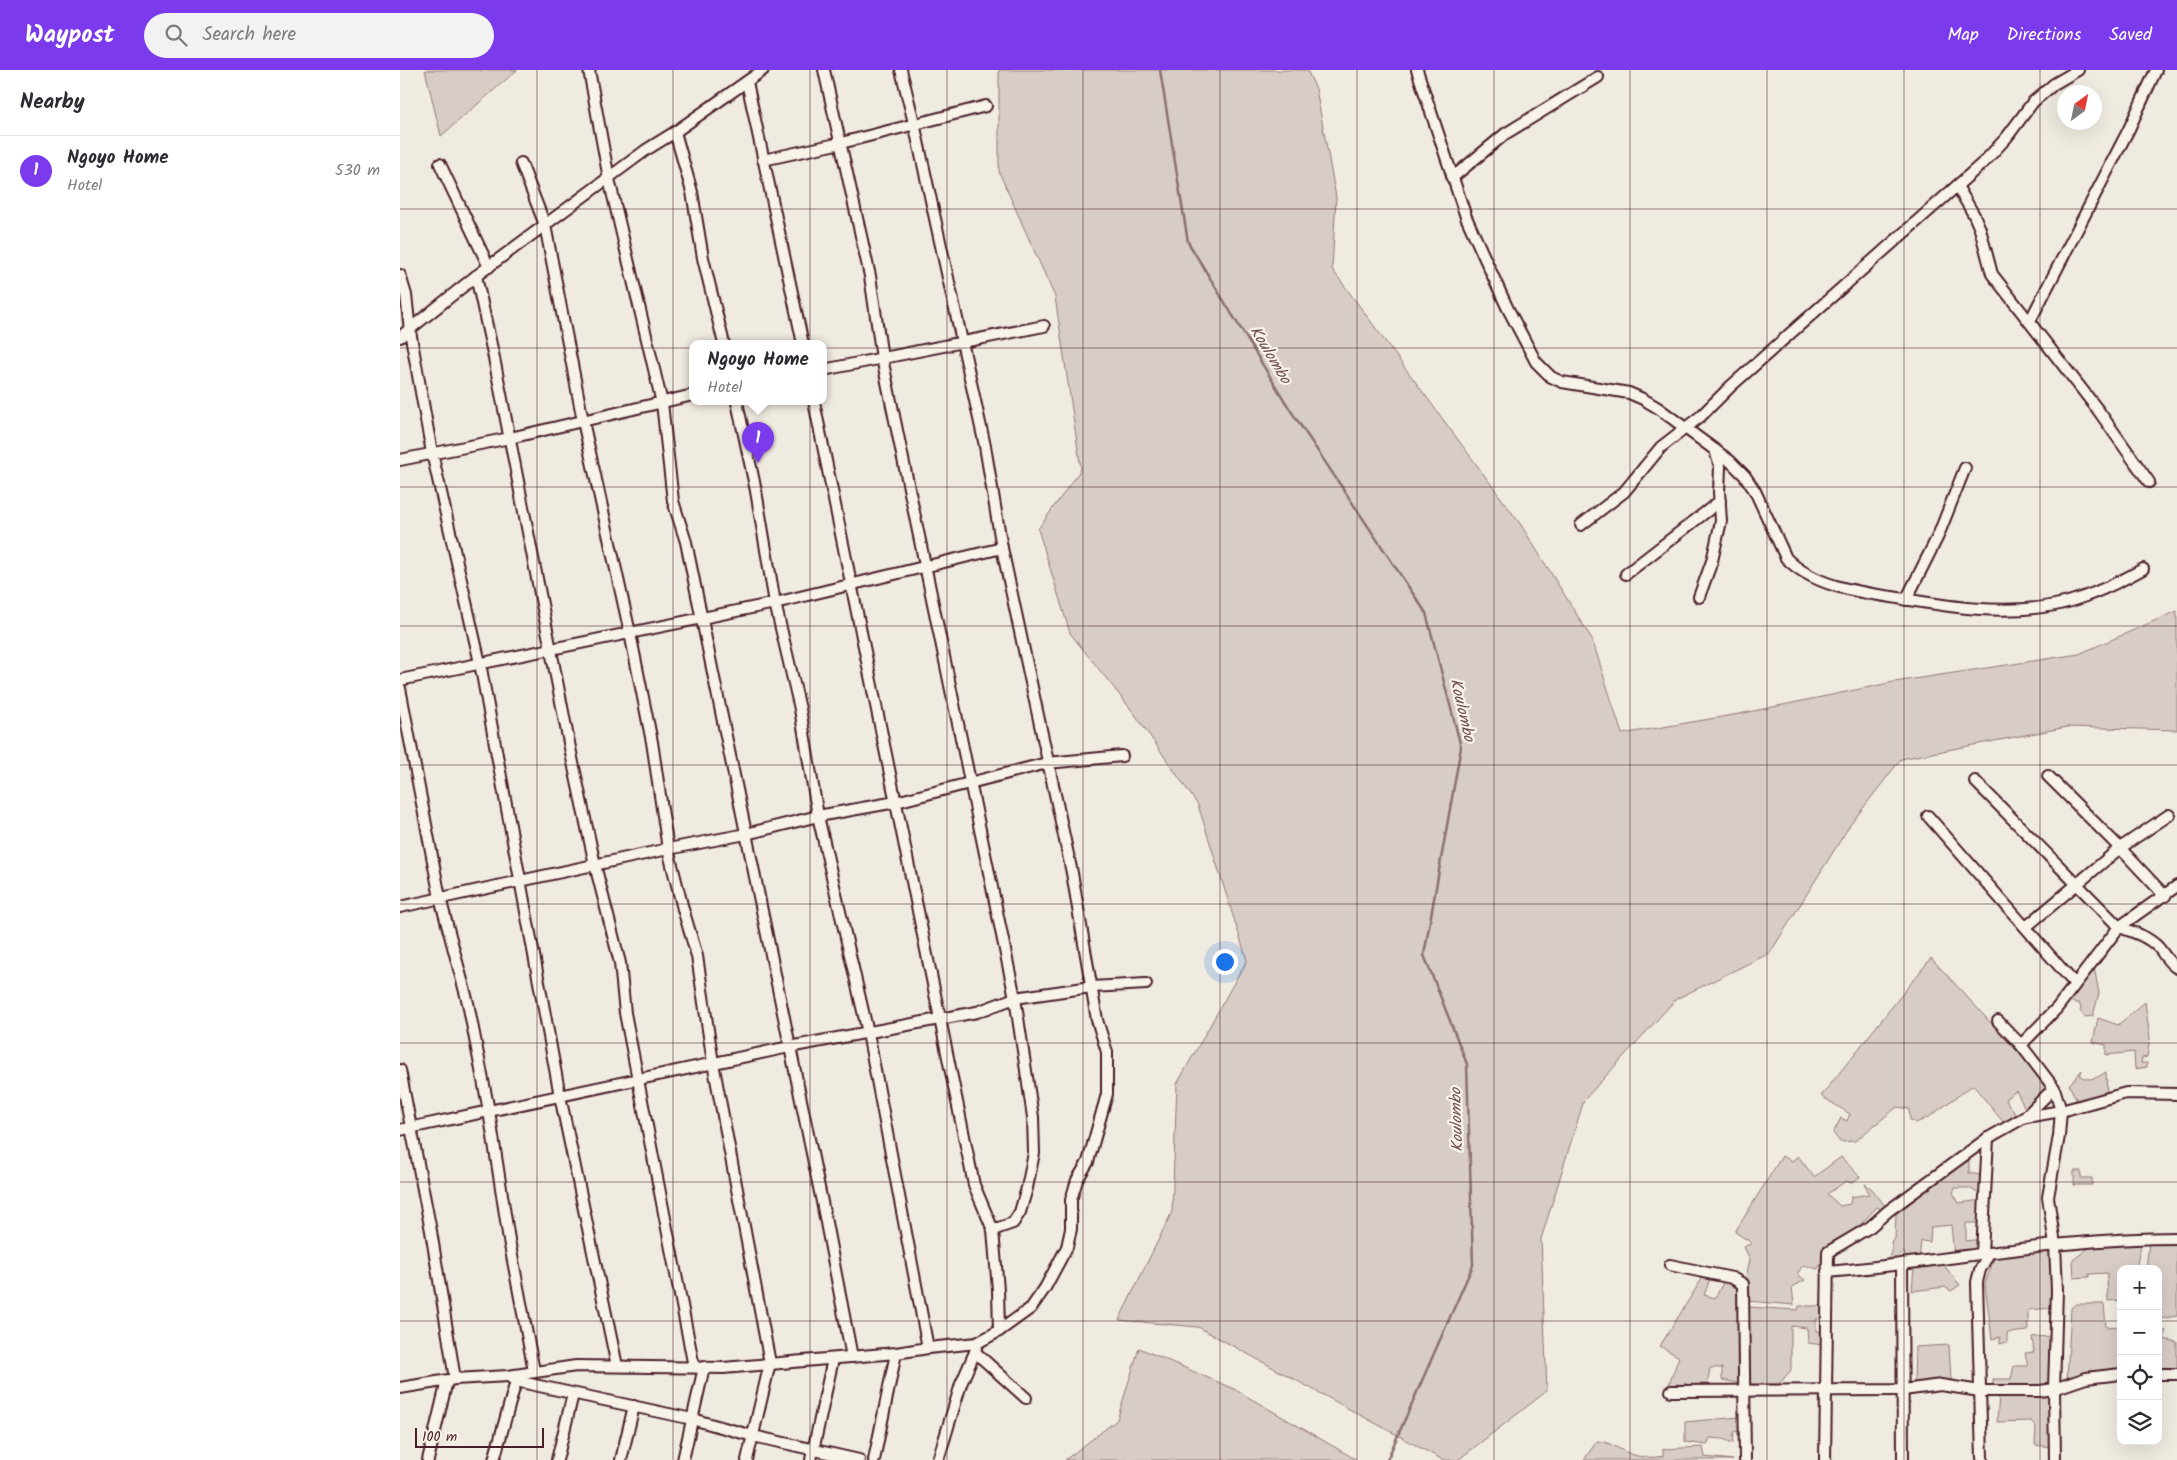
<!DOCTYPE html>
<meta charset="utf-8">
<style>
body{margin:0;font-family:Kalam,sans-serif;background:#f2f2f3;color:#2b2b33}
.controls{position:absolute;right:15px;bottom:15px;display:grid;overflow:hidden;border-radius:10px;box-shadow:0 5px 20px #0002}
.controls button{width:45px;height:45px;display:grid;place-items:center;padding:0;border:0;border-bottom:1px solid #e1e1e2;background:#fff;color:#2b2b33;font:25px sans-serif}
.compass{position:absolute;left:1657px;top:15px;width:45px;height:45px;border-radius:50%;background:#fff;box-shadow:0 5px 20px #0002;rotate:33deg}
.scale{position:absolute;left:15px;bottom:12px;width:129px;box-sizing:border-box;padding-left:5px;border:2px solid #4a1f2b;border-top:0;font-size:14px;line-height:18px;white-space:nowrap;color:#4a1f2b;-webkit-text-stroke:4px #f7f3e8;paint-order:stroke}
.you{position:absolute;left:824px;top:891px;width:18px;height:18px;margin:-12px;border:4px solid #fff;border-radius:50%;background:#1a73e8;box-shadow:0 0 0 8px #1a73e833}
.badge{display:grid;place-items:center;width:32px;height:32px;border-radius:50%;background:#7c3aed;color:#fff;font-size:16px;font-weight:700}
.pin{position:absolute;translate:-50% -41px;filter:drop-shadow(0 1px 2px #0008)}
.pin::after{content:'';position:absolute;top:26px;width:18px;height:15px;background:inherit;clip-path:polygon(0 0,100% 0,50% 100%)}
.popup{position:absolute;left:289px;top:270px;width:138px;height:65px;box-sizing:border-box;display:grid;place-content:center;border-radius:10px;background:#fff;filter:drop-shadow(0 1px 4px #0005);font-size:16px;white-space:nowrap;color:#7c7c81}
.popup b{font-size:19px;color:#2b2b33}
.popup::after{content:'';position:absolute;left:50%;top:100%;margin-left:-10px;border:10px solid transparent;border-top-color:#fff}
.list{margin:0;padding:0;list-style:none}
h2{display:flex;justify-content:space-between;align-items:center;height:65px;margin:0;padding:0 20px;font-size:21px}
h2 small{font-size:16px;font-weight:400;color:#7c7c81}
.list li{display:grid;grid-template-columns:32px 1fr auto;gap:15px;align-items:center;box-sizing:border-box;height:70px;padding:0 20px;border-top:1px solid #e1e1e2}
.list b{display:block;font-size:19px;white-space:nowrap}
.list p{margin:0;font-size:16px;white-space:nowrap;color:#7c7c81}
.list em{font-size:16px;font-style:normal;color:#7c7c81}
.icon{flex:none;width:28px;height:28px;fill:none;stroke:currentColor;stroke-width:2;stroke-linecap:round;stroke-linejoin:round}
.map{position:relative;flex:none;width:1777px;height:1390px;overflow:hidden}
header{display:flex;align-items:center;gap:30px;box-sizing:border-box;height:70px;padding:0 25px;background:#7c3aed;color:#fff}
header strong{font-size:24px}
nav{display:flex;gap:28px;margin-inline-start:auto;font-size:18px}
.search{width:350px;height:45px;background:#f2f2f3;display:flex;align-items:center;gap:12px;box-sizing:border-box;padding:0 18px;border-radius:28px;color:#7c7c81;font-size:19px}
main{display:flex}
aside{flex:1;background:#fff}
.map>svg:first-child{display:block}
.green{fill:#d8cdc6;stroke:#917678}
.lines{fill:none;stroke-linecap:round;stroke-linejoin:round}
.stream{stroke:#8b6f72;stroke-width:2.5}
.minor-casing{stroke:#4a1f2b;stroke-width:14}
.minor{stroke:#f7f3e8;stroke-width:10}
.grid{fill:none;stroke:#4a1f2b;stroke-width:1;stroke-opacity:0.55}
.labels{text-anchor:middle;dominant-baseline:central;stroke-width:4.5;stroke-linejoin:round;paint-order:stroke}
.water-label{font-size:16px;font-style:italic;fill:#704e55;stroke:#f7f3e8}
</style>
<header>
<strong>Waypost</strong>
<div class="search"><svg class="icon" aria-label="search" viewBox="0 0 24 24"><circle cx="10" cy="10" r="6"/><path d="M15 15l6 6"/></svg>Search here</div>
<nav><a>Map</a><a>Directions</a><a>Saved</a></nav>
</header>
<main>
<aside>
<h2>Nearby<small></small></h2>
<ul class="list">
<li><span class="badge">1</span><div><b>Ngoyo Home</b><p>Hotel</p></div><em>530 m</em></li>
</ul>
</aside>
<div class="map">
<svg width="1777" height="1390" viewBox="0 0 1777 1390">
<rect width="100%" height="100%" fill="#f0ebe0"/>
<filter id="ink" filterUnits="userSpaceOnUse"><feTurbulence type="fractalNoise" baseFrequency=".02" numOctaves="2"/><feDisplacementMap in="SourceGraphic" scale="10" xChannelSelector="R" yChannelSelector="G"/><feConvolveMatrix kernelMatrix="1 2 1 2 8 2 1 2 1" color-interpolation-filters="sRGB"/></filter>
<g filter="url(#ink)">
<g class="green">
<path d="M 25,0 L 117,0 L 41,66 Z"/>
<path d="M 599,0 L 907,0 L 916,19 L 936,127 L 932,199 L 1121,455 L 1192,569 L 1222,664 L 1339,644 L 1494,612 L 1679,584 L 1777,541 L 1777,660 L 1667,657 L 1501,689 L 1450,755 L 1370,883 L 1276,929 L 1184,1030 L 1141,1169 L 1147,1321 L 1058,1390 L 1043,1390 L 798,1257 L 719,1250 L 772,1142 L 777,1014 L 847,890 L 798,735 L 734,643 L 670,563 L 638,459 L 681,399 L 655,227 L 599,102 Z"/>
<path d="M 1531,888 L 1651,1018 L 1627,1042 L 1616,1021 L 1605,1029 L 1618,1048 L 1604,1053 L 1573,1015 L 1529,1047 L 1516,1053 L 1510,1050 L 1509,1039 L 1497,1037 L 1455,1071 L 1440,1072 L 1433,1063 L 1441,1048 L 1447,1051 L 1450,1044 L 1421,1026 Z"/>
<path d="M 1694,897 L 1699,923 L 1693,946 L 1685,947 L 1680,941 L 1681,938 L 1679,933 L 1674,933 L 1670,930 Z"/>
<path d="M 1745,932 L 1750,968 L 1747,987 L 1742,988 L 1741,993 L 1747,993 L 1747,997 L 1735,999 L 1734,982 L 1706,985 L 1706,975 L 1693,972 L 1698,948 L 1718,955 Z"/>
<path d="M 1682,1000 L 1680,1006 C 1691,1012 1696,1008 1706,1002 L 1707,1025 L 1687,1031 L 1676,1029 L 1669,1015 Z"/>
<path d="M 1382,1086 L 1392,1091 L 1398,1086 L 1414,1107 L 1441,1087 L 1460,1107 L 1451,1113 L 1446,1111 L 1427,1124 L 1440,1136 L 1450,1134 L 1451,1127 L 1469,1124 L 1465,1114 L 1472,1119 L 1486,1137 L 1482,1140 L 1477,1137 L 1461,1154 L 1463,1158 L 1422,1184 L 1424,1195 L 1420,1194 L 1418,1199 L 1403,1195 L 1397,1204 L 1405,1210 L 1392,1217 L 1394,1235 L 1348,1231 L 1346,1208 L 1350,1189 L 1344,1177 L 1352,1173 L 1335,1162 Z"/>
<path d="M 1564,1091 L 1569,1091 L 1569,1103 L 1586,1106 L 1581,1125 L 1569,1118 L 1555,1118 L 1553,1123 L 1559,1133 L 1582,1130 L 1581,1153 L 1566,1153 L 1566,1171 L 1581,1169 L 1579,1181 L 1554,1186 L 1551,1155 L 1531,1157 L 1530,1172 L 1521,1171 L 1519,1190 L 1506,1189 L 1504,1182 L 1499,1186 L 1502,1192 L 1485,1193 L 1485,1190 C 1493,1186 1493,1181 1491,1172 L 1495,1169 L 1496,1144 Z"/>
<path d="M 1674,1101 L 1681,1101 L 1681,1108 L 1692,1108 L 1692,1115 L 1674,1115 Z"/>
<path d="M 1777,1171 L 1777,1246 L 1758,1249 L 1758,1199 L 1746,1199 L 1749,1172 Z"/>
<path d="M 1741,1173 C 1741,1183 1736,1189 1737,1199 L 1721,1199 L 1721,1230 L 1708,1231 L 1707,1203 L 1689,1204 L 1689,1207 L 1674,1208 L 1673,1190 L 1691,1176 Z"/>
<path d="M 1651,1180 L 1653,1238 L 1628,1240 L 1628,1261 L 1607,1263 L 1607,1272 L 1600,1274 L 1600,1267 L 1592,1269 L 1585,1214 L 1595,1186 Z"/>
<path d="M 1542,1193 L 1560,1215 L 1551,1221 L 1545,1217 L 1512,1221 L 1514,1196 Z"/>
<path d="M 1305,1204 L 1324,1207 L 1321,1212 L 1310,1209 L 1304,1225 L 1315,1228 L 1325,1209 L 1341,1216 L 1343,1314 L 1322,1310 L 1322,1298 L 1310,1298 L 1307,1317 L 1299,1317 L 1298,1314 L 1289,1316 L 1285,1313 L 1282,1318 L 1268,1317 L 1279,1287 L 1260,1276 Z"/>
<path d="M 1676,1234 L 1704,1234 L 1706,1257 L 1721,1256 L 1721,1300 L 1667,1310 L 1671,1238 Z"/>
<path d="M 1399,1236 L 1421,1236 L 1424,1249 L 1416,1249 L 1416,1261 L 1423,1262 L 1423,1275 L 1408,1273 L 1407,1258 L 1391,1256 L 1391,1300 L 1379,1314 L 1348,1314 L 1347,1237 L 1398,1240 Z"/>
<path d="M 1758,1259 L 1766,1261 L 1764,1269 L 1777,1272 L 1777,1298 L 1758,1298 Z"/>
<path d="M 1652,1266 L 1651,1316 L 1593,1315 L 1593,1309 L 1611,1309 L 1614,1296 L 1628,1296 L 1625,1283 L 1634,1282 L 1632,1267 Z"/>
<path d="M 1549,1275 L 1551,1310 L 1514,1312 L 1515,1277 Z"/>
<path d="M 739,1278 L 834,1319 L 957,1390 L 665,1390 L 717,1350 Z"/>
<path d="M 1652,1323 L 1652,1377 L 1635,1375 L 1636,1357 L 1631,1351 L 1597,1352 L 1599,1325 Z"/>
<path d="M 1340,1347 L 1343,1360 L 1334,1362 L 1333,1373 L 1323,1369 L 1310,1368 L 1307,1375 L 1285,1372 L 1285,1352 Z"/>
<path d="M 1197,1371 C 1209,1371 1219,1380 1231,1384 C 1242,1388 1252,1388 1263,1386 L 1263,1379 L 1303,1377 L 1305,1387 L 1333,1390 L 1184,1390 Z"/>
</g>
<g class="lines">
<path class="stream" d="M 760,0 L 788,172 L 889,338 L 1026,543 L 1061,677 L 1024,885 L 1067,994 L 1073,1195 L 987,1390"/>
<defs>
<g id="minor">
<path d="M 189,0 L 209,109 L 262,333 L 273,431 L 286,472 L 422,1132 L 452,1287"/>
<path d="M 424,0 L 470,206 L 482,288 L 615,928 L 633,1047 L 634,1083 L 627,1118 L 620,1142 L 613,1153 L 593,1160"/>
<path d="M 1017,0 L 1066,147 L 1107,237 L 1136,292 L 1151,307 L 1162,312 L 1229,323 L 1243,329 L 1258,338 L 1330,391 L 1345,406 L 1355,421 L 1386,488 C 1412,515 1456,522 1492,527 C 1546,536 1600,546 1655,535 C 1686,529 1716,514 1743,499"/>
<path d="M 347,12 L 403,274"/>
<path d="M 275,62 L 292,122 L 303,188 L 324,274"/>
<path d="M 363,90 L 441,73 L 586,36"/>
<path d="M 121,93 L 145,155 L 183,351 L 230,563 L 252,672 L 268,779 L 283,839 L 297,886 L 313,993 L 370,1293 L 347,1390"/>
<path d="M 40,94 L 89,197"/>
<path d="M 1052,108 L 1105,64 L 1198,7"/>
<path d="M 1557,116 L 1574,145 L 1580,159 L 1592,204 L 1698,340 L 1749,412"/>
<path d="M 0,205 L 6,225 L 10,261 L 32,383 L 80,593 L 160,1026 L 217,1296"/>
<path d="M 76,206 L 94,288 L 172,688 L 195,795 L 220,893 L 225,943 L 294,1297"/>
<path d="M 1630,251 L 1729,59 L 1756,0"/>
<path d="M 0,267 L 76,206 L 246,80 L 275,62 L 363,0"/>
<path d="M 423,300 L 644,256"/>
<path d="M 337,332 L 356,421 L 375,533 L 400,639 L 418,746 L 468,963 L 528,1278"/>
<path d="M 414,332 L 574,1115 L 593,1160 L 598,1220 L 599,1261"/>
<path d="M 0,390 L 110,368 L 293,325"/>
<path d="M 1181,455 L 1224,422 L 1261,377 L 1301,346 L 1331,316 L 1585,91 L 1607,67 L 1633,32 L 1654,14 L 1678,0"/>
<path d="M 1226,504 L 1320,431"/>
<path d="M 1299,527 L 1312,491 L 1321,451 L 1319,422 L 1320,397 L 1315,380"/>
<path d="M 1506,530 L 1538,466 L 1565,398"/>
<path d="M 0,610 L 375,533 L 602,478"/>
<path d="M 0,618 L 40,828 L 68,933 L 89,1041 L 109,1170 L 134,1301"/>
<path d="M 1648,706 L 1720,778 L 1765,826"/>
<path d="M 1575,711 L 1719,857 C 1733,862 1747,866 1758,877 C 1765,885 1768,893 1777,898"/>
<path d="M 1528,746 L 1674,913"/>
<path d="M 0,837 L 268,779 L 346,764 L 418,746 L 496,732 L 647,693 L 722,686"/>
<path d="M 1626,857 L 1720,778 L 1769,745"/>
<path d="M 1598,951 L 1621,975 L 1654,1018 L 1661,1041 L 1659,1066 L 1648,1127 L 1655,1175 L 1657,1220 L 1654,1319 L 1655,1390"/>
<path d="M 1621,975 L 1657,938 L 1719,857 L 1777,816"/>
<path d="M 0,1000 L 31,1161 L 55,1309"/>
<path d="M 1626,1047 L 1661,1041 L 1726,1023 L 1777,1024"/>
<path d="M 0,1060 L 389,977 L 577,942 L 615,928 L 691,917 L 746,914"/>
<path d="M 1582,1183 L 1588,1068"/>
<path d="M 1502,1194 L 1503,1390"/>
<path d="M 1270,1195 L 1332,1208 L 1343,1214 L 1345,1390"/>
<path d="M 1427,1202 C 1543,1192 1660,1168 1777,1168"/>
<path d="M 575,1282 L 626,1328"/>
<path d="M 1758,1304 L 1777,1304"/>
<path d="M 116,1311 L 292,1349 L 353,1366 L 459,1390"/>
<path d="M 0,1318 L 55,1309 L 108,1306 L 176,1296 L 323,1298 L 496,1283 L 528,1278 L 577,1273 L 599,1261 L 631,1238 L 645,1218 L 667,1177 L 671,1159 L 671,1130 L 677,1110 L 688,1092 L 707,1024 L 707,982 L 697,950 L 672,803 L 602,478 L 585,376 L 514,53 L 501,0"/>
<path d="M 1271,1321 L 1503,1320 L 1541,1315 L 1580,1321 L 1640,1321 L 1654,1319 L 1686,1308 L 1721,1304"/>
<path d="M 1582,1388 L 1577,1212 L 1580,1200 L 1589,1183"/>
<path d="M 28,1390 L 47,1311"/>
<path d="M 94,1390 L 116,1311 L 111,1308"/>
<path d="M 157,1390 L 173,1324"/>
<path d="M 221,1390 L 234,1336"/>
<path d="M 283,1390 L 304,1297"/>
<path d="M 411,1390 L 433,1289"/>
<path d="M 474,1390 L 496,1283"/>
<path d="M 538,1390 L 561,1314 L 575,1282 L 577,1273"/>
<path d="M 1425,1390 L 1428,1182 L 1470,1157 L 1488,1141 L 1588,1068 L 1625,1047 L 1654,1018"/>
</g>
</defs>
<use href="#minor" class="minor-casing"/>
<use href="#minor" class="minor"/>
</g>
</g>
<path class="grid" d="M 137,0 L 137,1390M 273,0 L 273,1390M 410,0 L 410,1390M 547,0 L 547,1390M 683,0 L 683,1390M 820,0 L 820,1390M 957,0 L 957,1390M 1094,0 L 1094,1390M 1230,0 L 1230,1390M 1367,0 L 1367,1390M 1504,0 L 1504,1390M 1640,0 L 1640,1390M 0,139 L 1777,139M 0,278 L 1777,278M 0,417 L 1777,417M 0,556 L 1777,556M 0,695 L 1777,695M 0,834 L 1777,834M 0,973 L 1777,973M 0,1112 L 1777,1112M 0,1251 L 1721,1251M 1758,1251 L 1777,1251"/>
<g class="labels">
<g class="water-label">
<text transform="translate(870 285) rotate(59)">Koulombo</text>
<text transform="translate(1062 640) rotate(77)">Koulombo</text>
<text transform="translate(1057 1050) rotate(-92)">Koulombo</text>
</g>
</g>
</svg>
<div class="controls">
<button>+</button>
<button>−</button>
<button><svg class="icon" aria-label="locate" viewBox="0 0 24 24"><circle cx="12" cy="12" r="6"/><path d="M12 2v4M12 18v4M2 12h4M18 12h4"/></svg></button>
<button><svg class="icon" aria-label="layers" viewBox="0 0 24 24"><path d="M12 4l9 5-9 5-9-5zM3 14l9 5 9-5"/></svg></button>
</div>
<svg class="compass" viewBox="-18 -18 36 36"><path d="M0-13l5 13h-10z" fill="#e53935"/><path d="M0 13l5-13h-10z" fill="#7c7c81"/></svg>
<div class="scale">100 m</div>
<div class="you"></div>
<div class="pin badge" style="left:358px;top:393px">1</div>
<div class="popup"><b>Ngoyo Home</b>Hotel</div>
</div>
</main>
